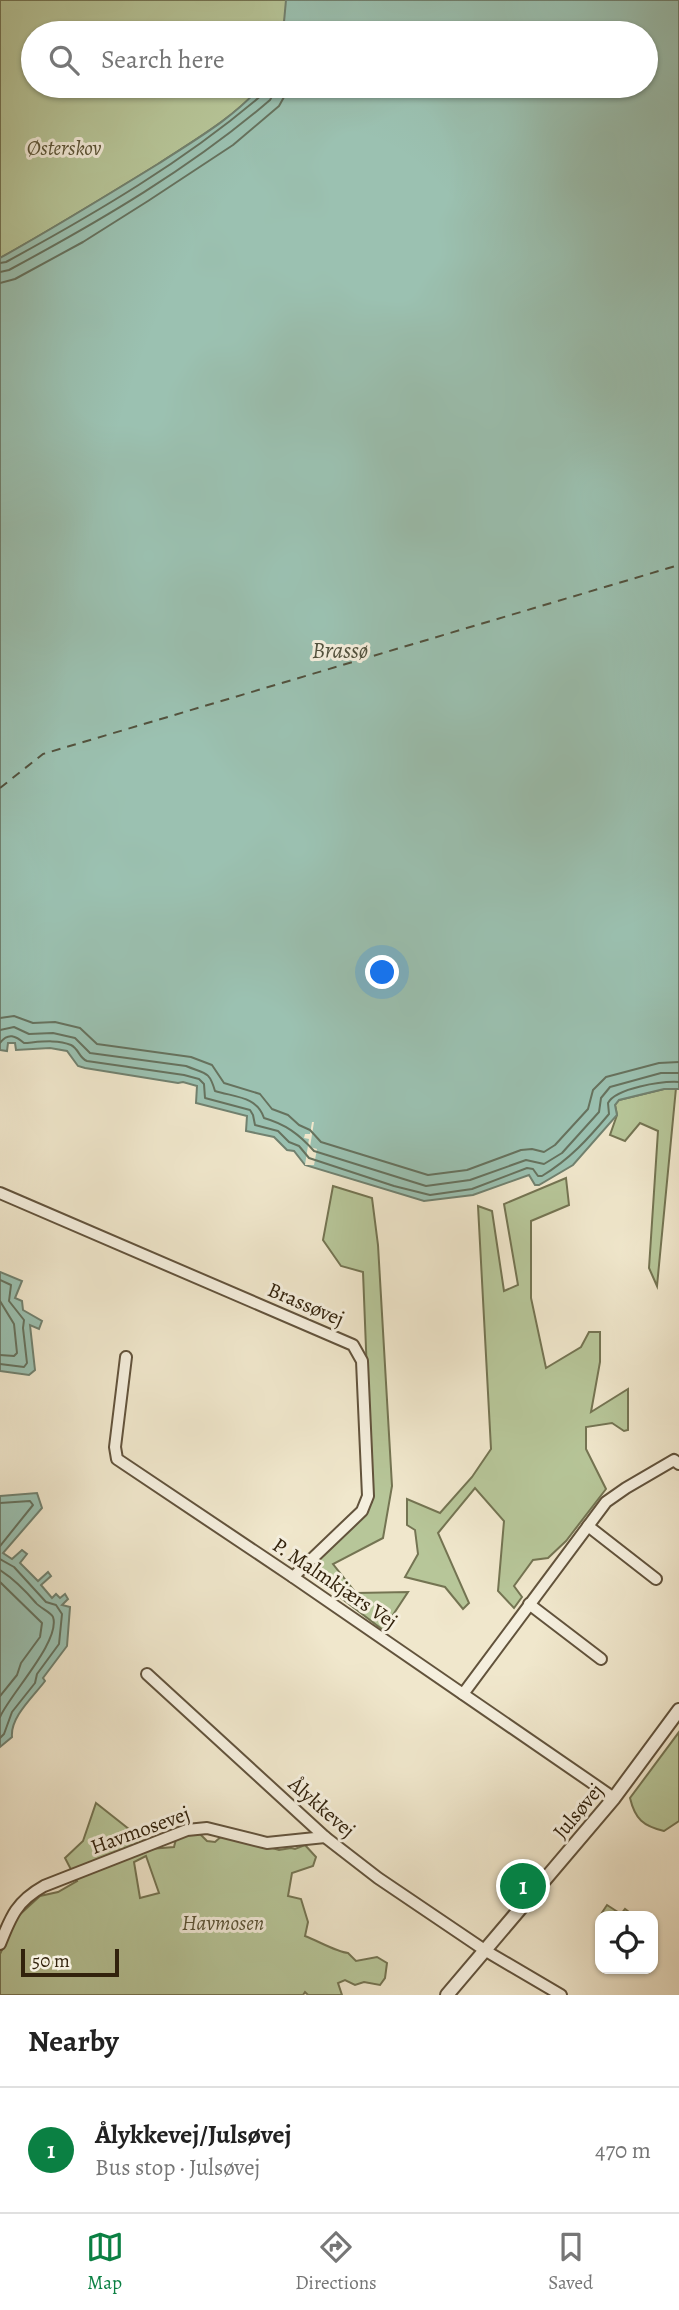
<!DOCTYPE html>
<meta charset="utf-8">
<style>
body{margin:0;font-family:Alegreya,serif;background:#f6f6f6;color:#222}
.controls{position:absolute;right:21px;bottom:21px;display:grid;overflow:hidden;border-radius:14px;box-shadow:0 2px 5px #0004}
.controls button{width:63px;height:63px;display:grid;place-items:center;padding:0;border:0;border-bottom:2px solid #e0e0e0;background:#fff;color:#222;font:35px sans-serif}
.scale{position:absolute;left:21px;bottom:18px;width:98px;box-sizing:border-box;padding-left:7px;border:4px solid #32220c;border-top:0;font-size:19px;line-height:24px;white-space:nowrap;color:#32220c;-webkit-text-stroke:5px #f5efde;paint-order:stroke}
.you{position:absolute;left:383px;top:973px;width:24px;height:24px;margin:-18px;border:5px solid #fff;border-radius:50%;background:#1a73e8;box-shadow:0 0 0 10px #1a73e833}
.badge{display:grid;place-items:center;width:46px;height:46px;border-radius:50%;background:#0b8043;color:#fff;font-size:23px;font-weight:700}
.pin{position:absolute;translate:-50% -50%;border:4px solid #fff;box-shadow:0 2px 7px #0006}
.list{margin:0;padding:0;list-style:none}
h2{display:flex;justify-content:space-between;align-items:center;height:91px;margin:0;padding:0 28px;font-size:30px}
h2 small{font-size:23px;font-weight:400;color:#767676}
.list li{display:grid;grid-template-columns:46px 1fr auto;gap:21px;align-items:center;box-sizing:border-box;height:126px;padding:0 28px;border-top:2px solid #e0e0e0}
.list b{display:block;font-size:26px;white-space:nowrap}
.list p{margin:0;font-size:23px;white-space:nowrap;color:#767676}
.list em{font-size:23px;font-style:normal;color:#767676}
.icon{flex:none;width:38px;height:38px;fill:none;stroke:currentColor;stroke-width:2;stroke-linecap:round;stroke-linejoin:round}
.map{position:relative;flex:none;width:679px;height:1995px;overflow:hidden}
.search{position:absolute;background:#fff;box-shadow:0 2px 5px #0004;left:21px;right:21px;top:21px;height:77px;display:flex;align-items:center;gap:18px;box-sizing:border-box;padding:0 24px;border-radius:38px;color:#767676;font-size:26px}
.sheet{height:217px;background:#fff}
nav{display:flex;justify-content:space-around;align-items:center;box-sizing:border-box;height:98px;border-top:2px solid #e0e0e0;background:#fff;font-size:19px;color:#767676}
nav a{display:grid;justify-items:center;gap:4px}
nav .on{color:#0b8043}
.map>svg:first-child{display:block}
.green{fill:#b7c699;stroke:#747452;stroke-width:2;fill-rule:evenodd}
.water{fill:#9bc1b1;stroke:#71816f;stroke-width:2}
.pier{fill:#f0e7cc}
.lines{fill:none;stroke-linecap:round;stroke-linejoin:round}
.shore{stroke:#66725e;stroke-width:2}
.ferry{stroke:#52523e;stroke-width:2;stroke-dasharray:9 7;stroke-linecap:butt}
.minor-casing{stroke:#62533c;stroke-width:14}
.tertiary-casing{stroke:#62533c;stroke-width:16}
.minor{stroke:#f5efde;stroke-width:10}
.tertiary{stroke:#f5efde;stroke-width:12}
.labels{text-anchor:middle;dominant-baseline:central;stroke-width:6;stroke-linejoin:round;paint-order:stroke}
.park-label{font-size:21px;font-style:italic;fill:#5a5336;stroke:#f5efde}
.street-label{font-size:21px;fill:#32220c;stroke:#f5efde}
.water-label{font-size:23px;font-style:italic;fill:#52523e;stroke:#f5efde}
</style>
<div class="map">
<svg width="679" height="1995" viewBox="0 0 679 1995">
<rect width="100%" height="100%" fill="#f0e7cc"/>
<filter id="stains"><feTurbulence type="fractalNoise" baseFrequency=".00286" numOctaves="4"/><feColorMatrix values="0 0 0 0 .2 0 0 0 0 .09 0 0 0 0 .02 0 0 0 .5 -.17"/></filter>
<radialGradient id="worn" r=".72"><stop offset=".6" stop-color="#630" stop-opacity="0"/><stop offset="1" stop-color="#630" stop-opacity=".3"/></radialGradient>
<g class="green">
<path d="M 0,0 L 286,0 L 287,3 L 283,33 L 33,33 L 33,86 L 261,86 C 234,118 193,141 158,164 C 106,196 54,228 0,258 Z"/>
<path d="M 676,1088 L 657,1286 L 649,1268 L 658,1131 L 640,1123 L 625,1141 L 610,1135 L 617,1115 L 615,1105 L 619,1100 L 664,1089 Z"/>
<path d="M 566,1178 L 569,1205 L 531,1221 L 531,1298 L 546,1368 L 581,1347 L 589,1332 L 600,1332 L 600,1362 L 591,1412 L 628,1389 L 628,1430 L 624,1431 L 612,1423 L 586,1427 L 586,1449 L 606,1489 L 566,1541 L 548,1558 L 533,1560 L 514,1586 L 522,1597 L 514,1608 L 498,1591 L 504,1521 L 475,1488 L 438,1533 L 469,1603 L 463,1609 L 445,1587 L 405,1577 L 418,1554 L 415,1530 L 407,1525 L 407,1499 L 440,1513 L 472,1477 L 491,1449 L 478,1206 L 492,1211 L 504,1291 L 518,1285 L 504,1204 Z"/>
<path d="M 333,1186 L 372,1198 L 378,1245 L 392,1486 L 383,1538 L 333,1564 L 356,1593 L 408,1592 L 383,1630 L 302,1568 L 372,1502 L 363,1272 L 341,1266 L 323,1240 Z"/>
<path d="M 679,1732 L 679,1821 L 664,1831 C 643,1826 635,1819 630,1798 Z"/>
<path d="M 96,1803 L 144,1841 L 150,1849 L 174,1847 L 178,1831 L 195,1829 L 207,1841 L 215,1842 L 224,1834 L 279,1850 L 291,1848 L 295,1849 L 305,1845 L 316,1857 L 313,1866 L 292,1873 L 288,1896 L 301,1899 L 308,1922 L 305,1936 C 318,1941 337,1952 348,1953 L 356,1961 L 377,1957 L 387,1963 L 385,1978 L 380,1985 L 364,1982 L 355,1985 L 345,1980 L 338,1983 L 342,1995 L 308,1995 L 305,1992 L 303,1995 L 0,1995 L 0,1954 L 17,1917 L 40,1896 L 58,1892 L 77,1881 L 65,1858 L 83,1841 ZM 146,1856 L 159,1893 L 140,1898 L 134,1862 Z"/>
<path d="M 607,1905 L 621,1914 L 625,1909 L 634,1916 L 600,1916 L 600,1923 L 597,1920 Z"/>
</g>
<g class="water">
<path d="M 286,0 L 679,0 L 679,1089 L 664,1089 L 619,1100 L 615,1105 L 617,1115 L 573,1165 L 539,1185 L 535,1185 L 529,1175 L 473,1195 L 424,1201 L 305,1165 L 294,1151 L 287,1150 L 274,1137 L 246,1131 L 247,1116 L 196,1103 L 197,1086 L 183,1082 L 178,1083 L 85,1068 L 78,1066 L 67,1051 L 50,1048 L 16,1050 L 15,1043 L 8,1043 L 7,1051 L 0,1050 L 0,258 C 54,228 106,196 158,164 C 193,141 234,118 261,86 L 646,86 L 646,33 L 283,33 Z"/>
<path d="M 0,1272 L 22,1281 L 15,1298 L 22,1301 L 23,1310 L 42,1321 L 39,1329 L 30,1325 L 35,1370 L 29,1375 L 0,1371 Z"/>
<path d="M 37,1493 L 42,1508 L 3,1553 L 12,1559 L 22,1550 L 27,1554 L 20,1563 L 38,1581 L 48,1572 L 51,1576 L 41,1585 L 52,1598 L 56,1594 L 60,1598 L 65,1594 L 68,1599 L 62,1605 L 70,1607 L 67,1646 L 43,1678 L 45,1681 C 34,1696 10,1717 12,1737 L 0,1747 L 0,1496 Z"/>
</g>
<path class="pier" d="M 312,1122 L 314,1122 L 310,1147 L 317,1149 L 314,1165 L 305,1165 L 309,1139 L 304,1138 L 305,1134 L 310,1134 Z"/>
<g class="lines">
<g class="shore">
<path d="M 0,263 L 6,262 C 96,213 185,161 263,94 L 266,86"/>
<path d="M 0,272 L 9,270 C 100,221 191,168 270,100 L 274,93 L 275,86"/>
<path d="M 0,283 L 15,279 L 83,242 L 148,201 L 233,145 L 279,106 L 284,97 L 286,86"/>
<path d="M 0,1018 L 14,1016 L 33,1023 L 55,1022 L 80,1028 L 97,1044 L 191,1057 L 212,1065 L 224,1083 L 260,1094 L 272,1109 L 288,1115 L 299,1125 L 310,1130 L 321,1142 L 428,1175 L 467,1170 L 521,1150 L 532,1149 L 544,1152 L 555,1145 L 588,1109 L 593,1090 L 606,1077 L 659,1063 L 679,1062"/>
<path d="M 0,1030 L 14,1027 L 29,1034 L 53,1033 L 75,1038 L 90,1053 L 186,1066 C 205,1074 209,1070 215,1091 C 234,1097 257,1096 264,1118 C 285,1124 299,1134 314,1151 L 426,1186 L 470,1180 L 526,1160 L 544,1164 L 562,1153 L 599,1112 L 601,1098 L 610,1087 L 661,1073 L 679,1073"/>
<path d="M 0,1043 C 8,1032 16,1036 24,1043 C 39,1042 57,1039 71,1045 C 79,1049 79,1058 87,1061 L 184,1075 L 199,1079 L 204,1084 L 205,1098 L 250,1110 L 253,1115 L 255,1125 L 278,1131 L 289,1142 L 299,1146 L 309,1158 L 394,1186 L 430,1195 L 472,1189 L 527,1168 L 533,1169 L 538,1176 L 542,1176 C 570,1159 588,1139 609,1114 L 608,1103 C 616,1088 662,1081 679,1082"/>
<path d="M 0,1280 L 11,1285 L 9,1301 L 24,1320 L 23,1328 L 27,1363 L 24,1367 L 0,1364"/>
<path d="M 0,1301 L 14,1324 L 17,1353 L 14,1356 L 0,1355"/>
<path d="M 0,1503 L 30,1501 L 33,1505 L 0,1546"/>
<path d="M 0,1559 L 14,1567 L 46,1602 L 56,1605 L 62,1614 L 59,1644 L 37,1674 L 35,1683 L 12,1712 L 4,1734 L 0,1738"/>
<path d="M 0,1570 C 14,1579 25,1590 36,1603 C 40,1608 51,1612 53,1617 C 61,1641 10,1694 0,1717"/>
<path d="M 0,1582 L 42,1623 L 40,1637 L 21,1663 L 17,1675 L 0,1696"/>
</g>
<path class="ferry" d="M 0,788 L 43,754 L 679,565"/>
<defs>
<g id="minor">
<path d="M 0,1193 L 353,1345 L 362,1361 L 368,1496 L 362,1511 L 293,1577"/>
<path d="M 126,1357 L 115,1447 L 117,1459 L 293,1577 L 614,1798"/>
<path d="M 588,1526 L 656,1579"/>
<path d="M 529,1604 L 601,1659"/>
<path d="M 147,1674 L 325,1837 L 378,1878 L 486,1951 L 561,1995"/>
<path d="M 463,1694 L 606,1502 L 626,1488 L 674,1460 L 679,1464"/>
<path d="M 0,1944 C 11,1916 17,1901 44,1886 L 187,1830 L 207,1828 L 267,1843 L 325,1837"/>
</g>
<path id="tertiary" d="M 447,1995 L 614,1798 L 679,1710"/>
</defs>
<use href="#minor" class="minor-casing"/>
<use href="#tertiary" class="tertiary-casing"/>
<use href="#minor" class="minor"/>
<use href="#tertiary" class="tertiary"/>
</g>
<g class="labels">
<g class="park-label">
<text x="64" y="148">Østerskov</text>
<text x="223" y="1923">Havmosen</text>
</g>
<g class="street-label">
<text transform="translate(306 1304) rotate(23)">Brassøvej</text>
<text transform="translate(335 1583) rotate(34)">P. Malmkjærs Vej</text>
<text transform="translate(322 1807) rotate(41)">Ålykkevej</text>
<text transform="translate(578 1811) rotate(-50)">Julsøvej</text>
<text transform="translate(140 1830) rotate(-20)">Havmosevej</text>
</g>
<g class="water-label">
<text x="340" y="650">Brassø</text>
</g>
</g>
<rect width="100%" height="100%" filter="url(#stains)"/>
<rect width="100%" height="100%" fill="url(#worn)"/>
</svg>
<div class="controls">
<button><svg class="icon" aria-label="locate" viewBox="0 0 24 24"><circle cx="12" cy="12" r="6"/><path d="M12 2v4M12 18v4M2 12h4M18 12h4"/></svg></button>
</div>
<div class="scale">50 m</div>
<div class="you"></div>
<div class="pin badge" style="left:523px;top:1886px">1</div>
<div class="search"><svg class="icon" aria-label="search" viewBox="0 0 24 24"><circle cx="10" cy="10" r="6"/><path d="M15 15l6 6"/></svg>Search here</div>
</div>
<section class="sheet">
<h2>Nearby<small></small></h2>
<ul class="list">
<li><span class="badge">1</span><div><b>Ålykkevej/Julsøvej</b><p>Bus stop · Julsøvej</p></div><em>470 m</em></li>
</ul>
</section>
<nav>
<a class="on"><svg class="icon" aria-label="map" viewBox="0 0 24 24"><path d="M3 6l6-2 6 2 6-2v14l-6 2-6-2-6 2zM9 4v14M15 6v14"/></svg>Map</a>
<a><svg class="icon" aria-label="directions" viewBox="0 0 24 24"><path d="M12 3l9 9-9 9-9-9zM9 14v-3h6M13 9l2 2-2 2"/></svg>Directions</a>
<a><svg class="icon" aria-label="saved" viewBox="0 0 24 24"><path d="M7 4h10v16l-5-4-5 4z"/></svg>Saved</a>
</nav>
